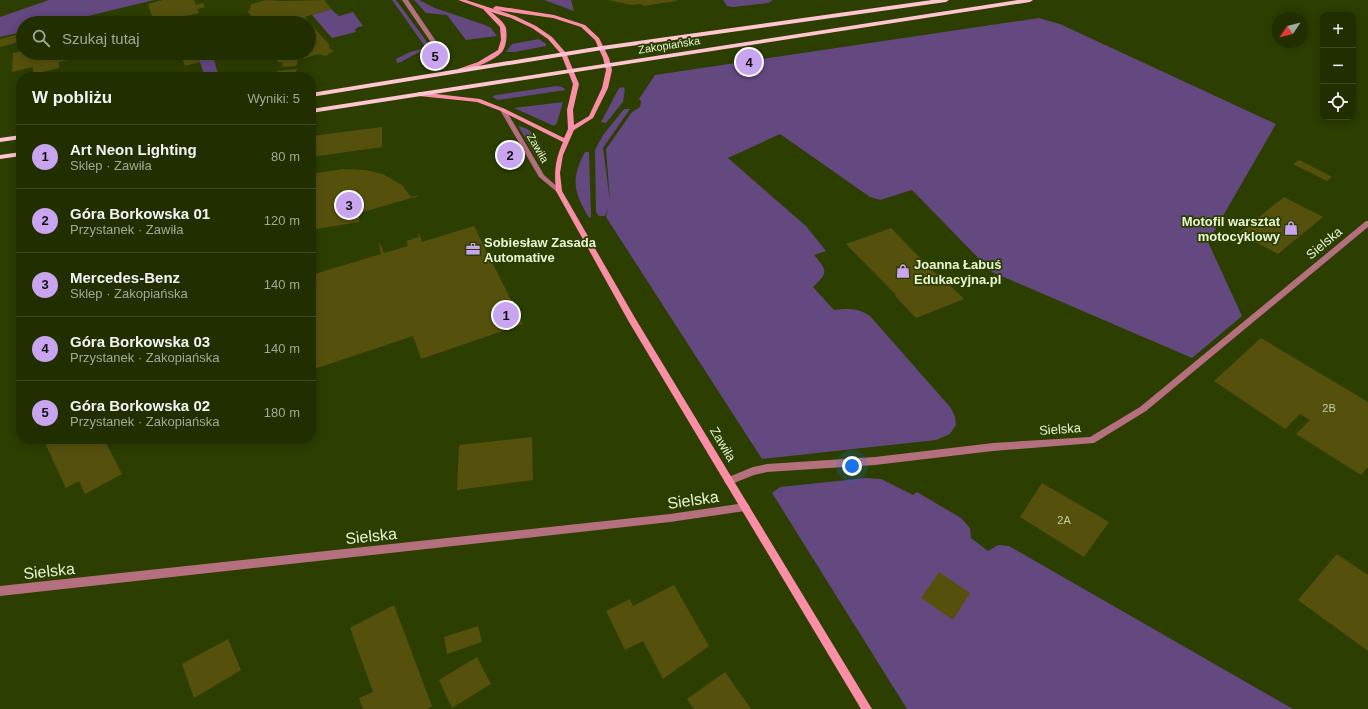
<!DOCTYPE html>
<html lang="pl">
<meta charset="utf-8">
<style>
body{margin:0;font-family:Helvetica,sans-serif;background:#29360a;color:#f1f3f6}
.controls{position:absolute;right:12px;top:12px;display:grid;overflow:hidden;border-radius:8px;box-shadow:0 2px 10px #0003}
.controls button{width:36px;height:36px;display:grid;place-items:center;padding:0;border:0;border-bottom:1px solid #3e4a22;background:#212e00;color:#f1f3f6;font:20px sans-serif}
.compass{position:absolute;left:1272px;top:12px;width:36px;height:36px;border-radius:50%;background:#212e00;box-shadow:0 2px 10px #0003;rotate:235deg}
.you{position:absolute;left:852px;top:466px;width:14px;height:14px;margin:-10px;border:3px solid #fff;border-radius:50%;background:#1a73e8;box-shadow:0 0 0 6px #1a73e833}
.badge{display:grid;place-items:center;width:26px;height:26px;border-radius:50%;background:#c8a5ee;color:#111;font-size:13px;font-weight:700}
.pin{position:absolute;translate:-50% -50%;border:2px solid #fff;box-shadow:0 1px 4px #0006}
.list{margin:0;padding:0;list-style:none}
h2{display:flex;justify-content:space-between;align-items:center;height:52px;margin:0;padding:0 16px;font-size:17px}
h2 small{font-size:13px;font-weight:400;color:#a2a899}
.list li{display:grid;grid-template-columns:26px 1fr auto;gap:12px;align-items:center;box-sizing:border-box;height:64px;padding:0 16px;border-top:1px solid #3e4a22}
.list b{display:block;font-size:15px;white-space:nowrap}
.list p{margin:0;font-size:13px;white-space:nowrap;color:#a2a899}
.list em{font-size:13px;font-style:normal;color:#a2a899}
.icon{flex:none;width:22px;height:22px;fill:none;stroke:currentColor;stroke-width:2;stroke-linecap:round;stroke-linejoin:round}
.map{position:relative;flex:none;width:1368px;height:709px;overflow:hidden}
.search{position:absolute;background:#212e00;box-shadow:0 2px 10px #0003;left:16px;top:16px;width:300px;height:44px;display:flex;align-items:center;gap:10px;box-sizing:border-box;padding:0 14px;border-radius:22px;color:#a2a899;font-size:15px}
.panel{position:absolute;background:#212e00;box-shadow:0 2px 10px #0003;left:16px;top:72px;width:300px;height:372px;border-radius:16px}
.map>svg:first-child{display:block}
.green{fill:#644880}
.building{fill:#55510d}
.lines{fill:none;stroke-linecap:round;stroke-linejoin:round}
.lane{fill:#b4707e;fill-rule:evenodd}
.street{fill:#b4707e;fill-rule:evenodd}
.secondary{fill:#fb8ea7;fill-rule:evenodd}
.primary{fill:#ffc5d0;fill-rule:evenodd}
.labels{text-anchor:middle;dominant-baseline:central;stroke-width:3.5;stroke-linejoin:round;paint-order:stroke}
.far-street-label{font-size:11px;fill:#e8f5d7;stroke:#2c3e00}
.number-label{font-size:11px;fill:#c3cca4}
.poi-label{font-size:13px;font-weight:bold;fill:#e8f5d7;stroke:#2c3e00;text-anchor:start}
.street-label{font-size:13px;fill:#e8f5d7;stroke:#2c3e00}
.near-street-label{font-size:16px;fill:#e8f5d7;stroke:#2c3e00}
</style>
<div class="map">
<svg width="1368" height="709" viewBox="0 0 1368 709">
<rect width="100%" height="100%" fill="#2c3e00"/>
<g class="green">
<path d="M 49,0 L 154,0 L 59,23 L 23,23 L 23,32 L 0,37 L 0,17 Z"/>
<path d="M 392,0 L 396,0 L 430,46 L 401,62 L 397,63 L 396,59 L 410,52 L 426,48 Z"/>
<path d="M 414,0 L 419,0 L 435,8 L 485,25 L 491,28 L 497,36 L 466,40 L 447,15 L 426,13 Z"/>
<path d="M 544,0 L 571,0 L 574,11 Z"/>
<path d="M 723,0 L 773,0 L 768,3 L 733,7 L 727,6 Z"/>
<path d="M 331,9 L 339,16 L 353,12 L 363,26 L 358,27 L 355,30 L 356,32 L 332,38 L 312,15 Z"/>
<path d="M 1039,18 L 1060,24 L 1276,124 L 1208,242 L 1242,316 L 1192,358 L 992,272 L 912,190 L 880,200 L 870,197 L 780,134 L 728,158 L 806,226 L 826,251 L 814,255 C 829,272 827,273 813,287 L 834,310 C 847,308 859,308 870,316 L 951,408 L 955,417 L 956,425 L 950,434 L 936,440 L 762,459 L 606,217 L 608,208 L 605,216 L 599,216 L 596,212 L 595,150 L 603,135 L 624,109 L 630,109 L 603,148 L 610,202 L 606,149 L 632,112 L 640,107 L 641,101 L 639,99 L 655,75 Z"/>
<path d="M 539,39 L 546,44 L 546,46 L 515,52 L 506,52 L 512,44 Z"/>
<path d="M 197,53 L 212,53 L 219,77 L 205,77 Z"/>
<path d="M 556,86 L 562,87 L 566,90 L 498,100 L 492,97 L 496,95 Z"/>
<path d="M 623,87 L 625,89 L 623,102 L 606,123 L 601,122 L 619,88 Z"/>
<path d="M 563,102 L 557,123 L 554,126 L 514,108 Z"/>
<path d="M 518,126 C 536,129 543,146 544,162 L 542,164 L 540,163 Z"/>
<path d="M 585,152 L 589,152 L 591,217 L 589,218 C 574,192 570,180 585,152 Z"/>
<path d="M 866,478 L 881,479 L 913,495 L 917,492 L 961,518 L 970,528 L 971,538 L 988,551 L 998,545 L 1009,546 L 1293,709 L 907,709 L 772,493 L 780,487 Z"/>
</g>
<g class="building">
<path d="M 163,0 L 194,0 L 196,5 L 203,3 L 205,7 L 197,9 L 199,13 L 154,23 L 148,4 Z"/>
<path d="M 266,0 L 283,1 L 324,0 L 331,9 L 305,17 L 326,41 L 330,46 L 329,48 L 334,51 L 325,56 L 319,54 L 298,60 L 296,66 L 282,67 L 283,63 L 278,62 L 271,53 L 309,53 L 309,23 L 248,23 L 245,18 L 252,16 L 247,11 L 249,11 L 251,4 Z"/>
<path d="M 608,0 L 677,0 L 677,1 L 643,6 L 641,4 L 631,5 Z"/>
<path d="M 89,19 L 89,23 L 73,23 L 73,22 Z"/>
<path d="M 23,33 L 23,41 L 0,47 L 0,39 Z"/>
<path d="M 23,51 L 23,53 L 79,53 L 79,58 L 59,62 L 59,68 L 33,74 L 33,67 L 12,72 L 13,53 Z"/>
<path d="M 197,55 L 200,62 L 185,66 L 182,58 Z"/>
<path d="M 295,69 L 297,69 L 294,77 L 276,77 L 278,72 L 276,71 Z"/>
<path d="M 382,127 L 382,147 L 311,157 L 311,136 Z"/>
<path d="M 1299,160 L 1315,168 L 1332,177 L 1327,181 L 1293,164 Z"/>
<path d="M 343,169 L 365,170 L 383,174 L 402,185 L 411,197 L 418,195 L 419,196 L 359,213 L 359,222 L 311,230 L 311,174 Z"/>
<path d="M 1284,197 L 1323,217 L 1278,254 L 1239,233 Z"/>
<path d="M 474,226 L 523,324 L 421,359 L 413,336 L 311,370 L 311,275 L 381,254 L 379,244 L 380,244 L 384,253 L 408,246 L 406,241 L 419,237 L 418,234 L 419,233 L 422,242 Z"/>
<path d="M 891,228 L 941,279 L 943,279 L 964,299 L 916,318 L 895,296 L 896,295 L 846,244 Z"/>
<path d="M 1261,338 L 1368,402 L 1368,467 L 1361,475 L 1296,434 L 1310,420 L 1300,414 L 1285,429 L 1214,381 Z"/>
<path d="M 532,437 L 533,480 L 457,490 L 459,445 Z"/>
<path d="M 48,439 L 104,439 L 122,474 L 85,494 L 79,481 L 66,488 L 44,441 Z"/>
<path d="M 1042,483 L 1109,522 L 1084,557 L 1020,517 Z"/>
<path d="M 1337,554 L 1368,575 L 1368,651 L 1298,600 Z"/>
<path d="M 939,572 L 970,593 L 953,620 L 921,598 Z"/>
<path d="M 674,585 L 709,646 L 663,679 L 643,641 L 625,650 L 606,611 L 630,599 L 633,606 Z"/>
<path d="M 394,605 L 432,706 L 428,709 L 363,709 L 359,698 L 373,692 L 350,628 Z"/>
<path d="M 478,626 L 482,642 L 447,654 L 444,637 Z"/>
<path d="M 228,639 L 241,670 L 194,698 L 182,664 Z"/>
<path d="M 477,657 L 491,684 L 452,708 L 439,680 Z"/>
<path d="M 725,672 L 751,709 L 694,709 L 687,699 Z"/>
</g>
<g class="lines">
<g class="lane">
<path d="M 402,0 L 408,0 L 444,53 L 443,54 L 439,54 Z"/>
<path d="M 503,108 L 506,110 L 544,175 L 561,190 L 561,192 L 557,192 L 539,177 L 500,110 Z"/>
<path d="M 1366,221 L 1368,221 L 1368,227 L 1146,411 L 1094,443 L 993,451 L 875,465 L 767,472 L 754,475 L 729,485 L 726,484 L 724,481 L 726,478 L 753,467 L 767,464 L 875,457 L 993,443 L 1090,437 L 1140,407 Z"/>
</g>
<path class="street" d="M 745,503 L 748,504 L 750,507 L 748,510 L 745,511 L 670,522 L 0,596 L 0,586 L 670,514 Z"/>
<path class="secondary" d="M 458,0 L 466,0 L 515,16 L 536,26 L 552,37 L 566,53 L 579,84 L 573,110 L 574,125 L 589,116 L 602,88 L 606,70 L 603,58 L 595,40 L 581,27 L 553,18 L 496,10 L 493,8 L 496,6 L 554,15 L 585,25 L 599,38 L 609,58 L 612,70 L 608,88 L 593,118 L 574,130 L 563,155 L 560,173 L 562,191 L 635,318 L 872,709 L 861,709 L 629,322 L 556,191 C 554,172 555,160 563,142 L 501,111 L 477,102 L 419,96 L 416,94 L 419,92 L 480,99 L 505,109 L 564,138 L 568,129 L 567,110 L 573,84 L 561,54 L 548,39 L 532,28 L 511,18 L 491,12 C 496,16 504,22 506,28 C 507,35 507,47 501,53 C 494,60 468,72 458,71 L 458,69 L 478,62 L 498,50 L 501,40 L 500,27 L 483,9 Z"/>
<g class="primary">
<path d="M 932,0 L 949,0 L 946,2 L 602,50 L 311,97 L 311,93 L 602,46 Z"/>
<path d="M 1018,0 L 1033,0 L 1030,2 L 311,113 L 311,109 Z"/>
<path d="M 21,135 L 21,139 L 0,142 L 0,138 Z"/>
<path d="M 21,152 L 21,156 L 0,159 L 0,155 Z"/>
</g>
</g>
<defs>
<symbol id="shop-bare" viewBox="-9 -9 18 18"><path d="M-5-2.5h2.3a2.7 3.5 0 0 1 5.4 0H5L5.5 6h-11ZM-1.5-2.5h3a1.5 2.3 0 0 0-3 0Z" fill="#c8a5ee" stroke="#2c3e00" stroke-width="2.5" paint-order="stroke"/></symbol>
<symbol id="office-bare" viewBox="-9 -9 18 18"><path d="M-6-3h4V-5.5h4V-3h4V5H-6ZM-1-4.5V-3h2v-1.5ZM-6 0V1H6V0Z" fill="#c8a5ee" stroke="#2c3e00" stroke-width="2.5" paint-order="stroke"/></symbol>
</defs>
<g fill-rule="evenodd">
<use href="#shop-bare" x="1281" y="218" width="20" height="20"/>
<use href="#office-bare" x="463" y="239" width="20" height="20"/>
<use href="#shop-bare" x="893" y="261" width="20" height="20"/>
</g>
<g class="labels">
<g class="far-street-label">
<text transform="translate(669 45) rotate(-9)">Zakopiańska</text>
<text transform="translate(538 148) rotate(60)">Zawiła</text>
</g>
<g class="number-label">
<text x="1329" y="408">2B</text>
<text x="1064" y="520">2A</text>
</g>
<g class="poi-label">
<text x="1280" y="221" text-anchor="end">Motofil warsztat<tspan x="1280" dy="15">motocyklowy</tspan></text>
<text x="484" y="242">Sobiesław Zasada<tspan x="484" dy="15">Automative</tspan></text>
<text x="914" y="264">Joanna Łabuś<tspan x="914" dy="15">Edukacyjna.pl</tspan></text>
</g>
<g class="street-label">
<text transform="translate(1324 243) rotate(-40)">Sielska</text>
<text transform="translate(1060 429) rotate(-4)">Sielska</text>
<text transform="translate(723 444) rotate(59)">Zawiła</text>
</g>
<g class="near-street-label">
<text transform="translate(693 500) rotate(-8)">Sielska</text>
<text transform="translate(371 536) rotate(-6)">Sielska</text>
<text transform="translate(49 571) rotate(-6)">Sielska</text>
</g>
</g>
</svg>
<div class="controls">
<button>+</button>
<button>−</button>
<button><svg class="icon" aria-label="locate" viewBox="0 0 24 24"><circle cx="12" cy="12" r="6"/><path d="M12 2v4M12 18v4M2 12h4M18 12h4"/></svg></button>
</div>
<svg class="compass" viewBox="-18 -18 36 36"><path d="M0-13l5 13h-10z" fill="#e53935"/><path d="M0 13l5-13h-10z" fill="#a2a899"/></svg>
<div class="you"></div>
<div class="pin badge" style="left:506px;top:315px">1</div>
<div class="pin badge" style="left:510px;top:155px">2</div>
<div class="pin badge" style="left:349px;top:205px">3</div>
<div class="pin badge" style="left:749px;top:62px">4</div>
<div class="pin badge" style="left:435px;top:56px">5</div>
<div class="search"><svg class="icon" aria-label="search" viewBox="0 0 24 24"><circle cx="10" cy="10" r="6"/><path d="M15 15l6 6"/></svg>Szukaj tutaj</div>
<section class="panel">
<h2>W pobliżu<small>Wyniki: 5</small></h2>
<ul class="list">
<li><span class="badge">1</span><div><b>Art Neon Lighting</b><p>Sklep · Zawiła</p></div><em>80 m</em></li>
<li><span class="badge">2</span><div><b>Góra Borkowska 01</b><p>Przystanek · Zawiła</p></div><em>120 m</em></li>
<li><span class="badge">3</span><div><b>Mercedes-Benz</b><p>Sklep · Zakopiańska</p></div><em>140 m</em></li>
<li><span class="badge">4</span><div><b>Góra Borkowska 03</b><p>Przystanek · Zakopiańska</p></div><em>140 m</em></li>
<li><span class="badge">5</span><div><b>Góra Borkowska 02</b><p>Przystanek · Zakopiańska</p></div><em>180 m</em></li>
</ul>
</section>
</div>
